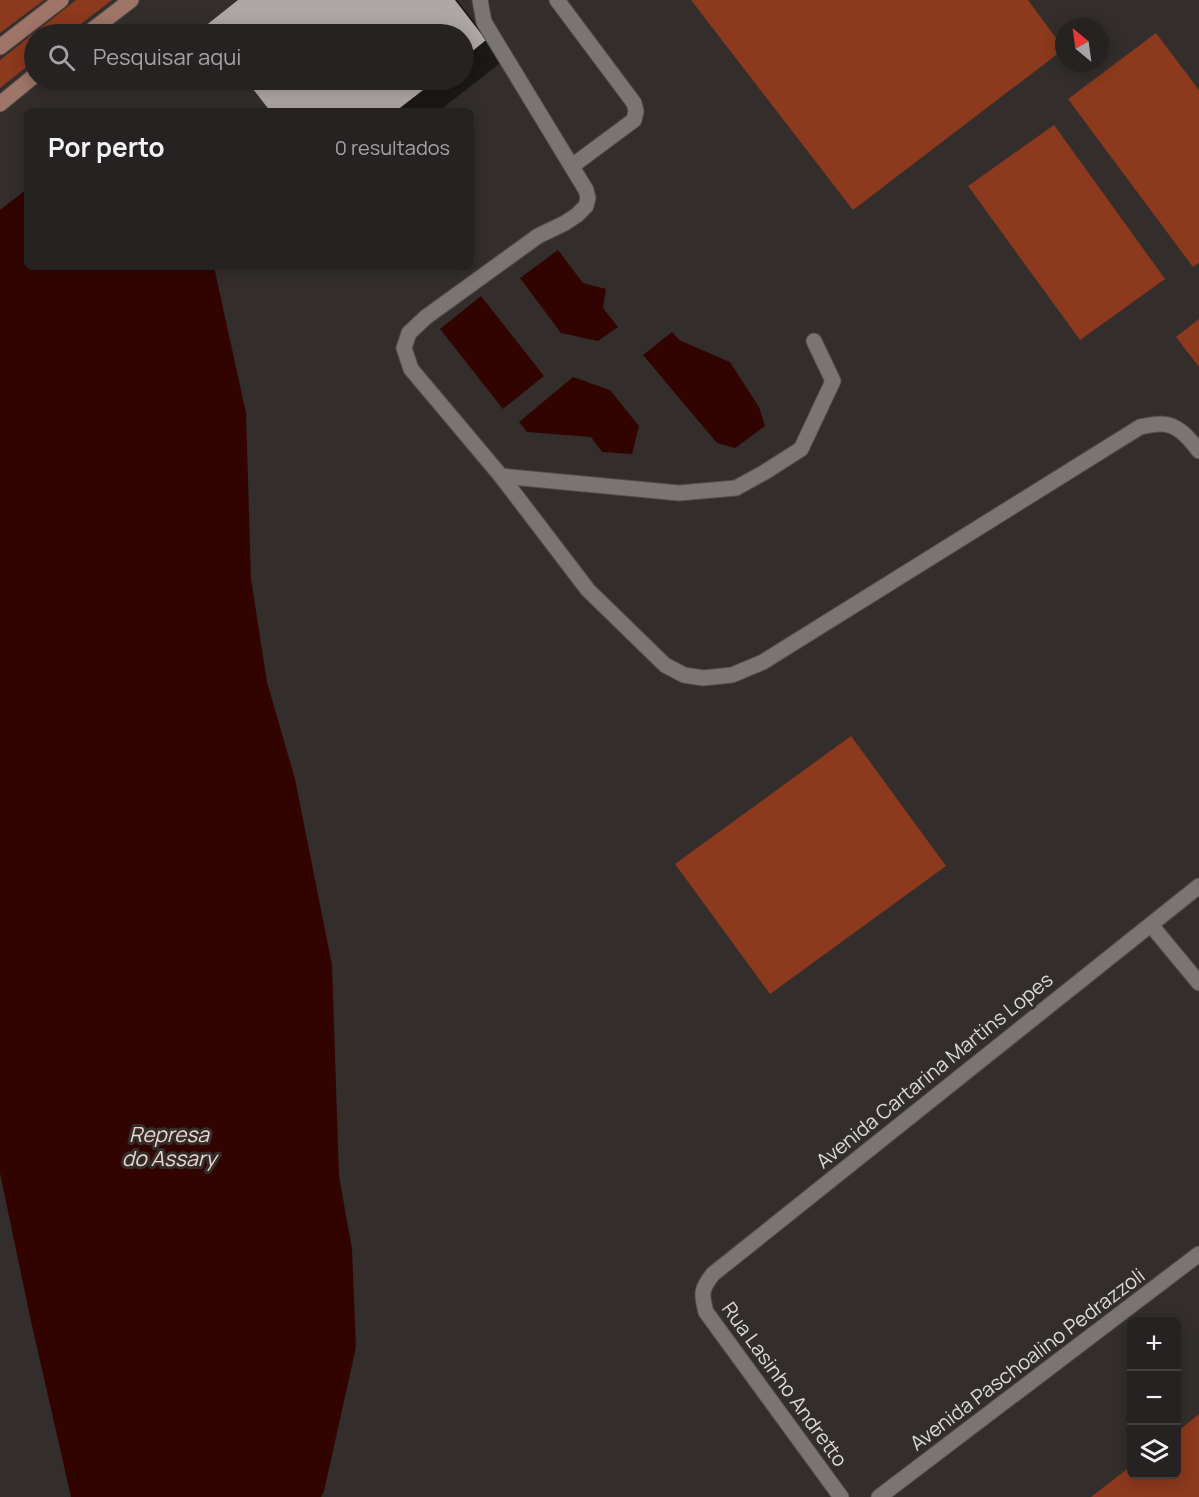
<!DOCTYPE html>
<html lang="pt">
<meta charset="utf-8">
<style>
body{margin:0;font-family:Manrope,sans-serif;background:#2e2a2a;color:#f1f3f6}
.controls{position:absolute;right:18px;bottom:18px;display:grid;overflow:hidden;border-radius:9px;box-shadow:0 3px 15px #0003}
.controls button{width:54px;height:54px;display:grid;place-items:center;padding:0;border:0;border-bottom:2px solid #423f3f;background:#262221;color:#f1f3f6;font:30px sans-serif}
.compass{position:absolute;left:1055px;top:18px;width:54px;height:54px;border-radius:50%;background:#262221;box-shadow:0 3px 15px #0003;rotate:331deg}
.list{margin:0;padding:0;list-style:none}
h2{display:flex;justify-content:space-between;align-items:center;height:78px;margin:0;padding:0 24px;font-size:26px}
h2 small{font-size:20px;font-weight:400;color:#a4a4a5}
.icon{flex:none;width:33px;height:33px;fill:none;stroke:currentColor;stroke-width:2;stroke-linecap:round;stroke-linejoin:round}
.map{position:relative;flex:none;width:1199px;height:1497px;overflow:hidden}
.search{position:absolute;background:#262221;box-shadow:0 3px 15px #0003;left:24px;top:24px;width:450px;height:66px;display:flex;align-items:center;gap:15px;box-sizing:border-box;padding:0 21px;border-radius:33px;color:#a4a4a5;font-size:22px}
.panel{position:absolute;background:#262221;box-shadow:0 3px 15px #0003;left:24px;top:108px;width:450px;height:162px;border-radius:9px}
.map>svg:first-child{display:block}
.green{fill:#8c391d}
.water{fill:#310400}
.shadow{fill:#0007}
.building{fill:#aea7a5}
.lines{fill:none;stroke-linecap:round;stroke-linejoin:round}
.service-casing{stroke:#514d4b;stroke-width:17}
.minor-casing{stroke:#514d4b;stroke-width:17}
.secondary-casing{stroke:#514d4b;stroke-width:17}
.service{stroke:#7a7472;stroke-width:15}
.minor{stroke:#7a7472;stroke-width:15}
.secondary{stroke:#9f7567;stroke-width:15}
.labels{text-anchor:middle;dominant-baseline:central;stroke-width:6;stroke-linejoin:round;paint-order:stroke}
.street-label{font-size:20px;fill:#ddd9d8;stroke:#332e2c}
.water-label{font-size:21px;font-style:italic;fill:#efd5cd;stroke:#332e2c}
</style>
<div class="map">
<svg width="1199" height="1497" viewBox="0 0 1199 1497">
<rect width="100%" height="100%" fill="#332e2c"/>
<g class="green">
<path d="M 0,0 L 44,0 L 0,33 Z"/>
<path d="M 76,0 L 112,0 L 68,34 L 34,34 L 34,61 L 0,88 L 0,60 Z"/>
<path d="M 691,0 L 1028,0 L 1064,49 L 853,210 Z"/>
<path d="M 1156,33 L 1199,90 L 1199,263 L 1193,267 L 1068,99 Z"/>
<path d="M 1054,125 L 1165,279 L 1080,340 L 968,186 Z"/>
<path d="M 1199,319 L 1199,367 L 1176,337 Z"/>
<path d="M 851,736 L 946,866 L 770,994 L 675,864 Z"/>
<path d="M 1199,1414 L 1199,1497 L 1091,1497 L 1131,1466 L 1132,1474 L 1176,1474 L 1177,1432 Z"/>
</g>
<g class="water">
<path d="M 27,189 L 27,267 L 214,267 L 246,413 L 251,579 L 267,682 L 295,779 L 332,965 L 339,1176 L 352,1249 L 356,1347 L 324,1491 L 321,1497 L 71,1497 L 29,1312 L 0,1173 L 0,210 Z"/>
<path d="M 558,250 L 583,283 L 606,289 L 603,308 L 618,327 L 598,341 L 561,333 L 520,278 Z"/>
<path d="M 481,296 L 544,376 L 503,409 L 440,329 Z"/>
<path d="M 672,332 L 679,340 L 730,362 L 759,407 L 765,426 L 735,448 L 717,443 L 643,355 Z"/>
<path d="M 573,377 L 610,390 L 639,426 L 632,454 L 602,452 L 591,437 L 527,432 L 519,422 Z"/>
</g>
<path class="shadow" d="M 240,0 L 457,0 L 504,60 L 439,111 L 272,111 L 248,80 L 464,80 L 464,34 L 212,34 L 206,27 Z"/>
<g class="building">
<path d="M 238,0 L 455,0 L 486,40 L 464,58 L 464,34 L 210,34 L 204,27 Z"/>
<path d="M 246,80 L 436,80 L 396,111 L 270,111 Z"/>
</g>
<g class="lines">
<defs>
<g id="service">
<path d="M 480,0 L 484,22 L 586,190 L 588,198 L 586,206 L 577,215 L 565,223 L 538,236 L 426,317 L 409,333 L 404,348 L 411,369 L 501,476 L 588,590 L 665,665 L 684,675 L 703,678 L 732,675 L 763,662 L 1140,427 C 1146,426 1153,424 1160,424 C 1177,423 1189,438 1199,451"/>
<path d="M 557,0 L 634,103 L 636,111 L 634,120 L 572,166"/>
<path d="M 501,476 L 679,493 L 736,488 L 765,472 L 801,449 L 833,381 L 814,341"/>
</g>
<g id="minor">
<path d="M 1151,925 L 1199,983"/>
<path d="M 841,1497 L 706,1312 C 701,1294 701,1289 713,1274 L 1199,886"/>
<path d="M 879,1497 L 1199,1254"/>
</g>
<g id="secondary">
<path d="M 87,34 L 131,0"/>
<path d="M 0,47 L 61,0"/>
<path d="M 0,104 L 34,76"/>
</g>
</defs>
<use href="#service" class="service-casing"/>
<use href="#minor" class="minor-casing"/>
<use href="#secondary" class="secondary-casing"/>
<use href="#service" class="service"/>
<use href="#minor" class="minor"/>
<use href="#secondary" class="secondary"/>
</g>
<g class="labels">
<g class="street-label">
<text transform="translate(934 1070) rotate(-39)">Avenida Cartarina Martins Lopes</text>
<text transform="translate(1027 1359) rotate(-37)">Avenida Paschoalino Pedrazzoli</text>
<text transform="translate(785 1384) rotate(54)">Rua Lasinho Andretto</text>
</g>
<g class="water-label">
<text x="169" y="1134">Represa<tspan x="169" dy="24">do Assary</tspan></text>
</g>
</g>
</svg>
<div class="controls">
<button>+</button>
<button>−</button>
<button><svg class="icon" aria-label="layers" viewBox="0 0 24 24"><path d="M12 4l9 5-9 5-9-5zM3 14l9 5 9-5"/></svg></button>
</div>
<svg class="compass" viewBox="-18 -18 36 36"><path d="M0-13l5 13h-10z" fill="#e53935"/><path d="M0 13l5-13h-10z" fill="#a4a4a5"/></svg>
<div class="search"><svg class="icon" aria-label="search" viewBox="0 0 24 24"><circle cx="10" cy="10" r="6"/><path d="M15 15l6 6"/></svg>Pesquisar aqui</div>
<section class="panel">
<h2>Por perto<small>0 resultados</small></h2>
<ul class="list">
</ul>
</section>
</div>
